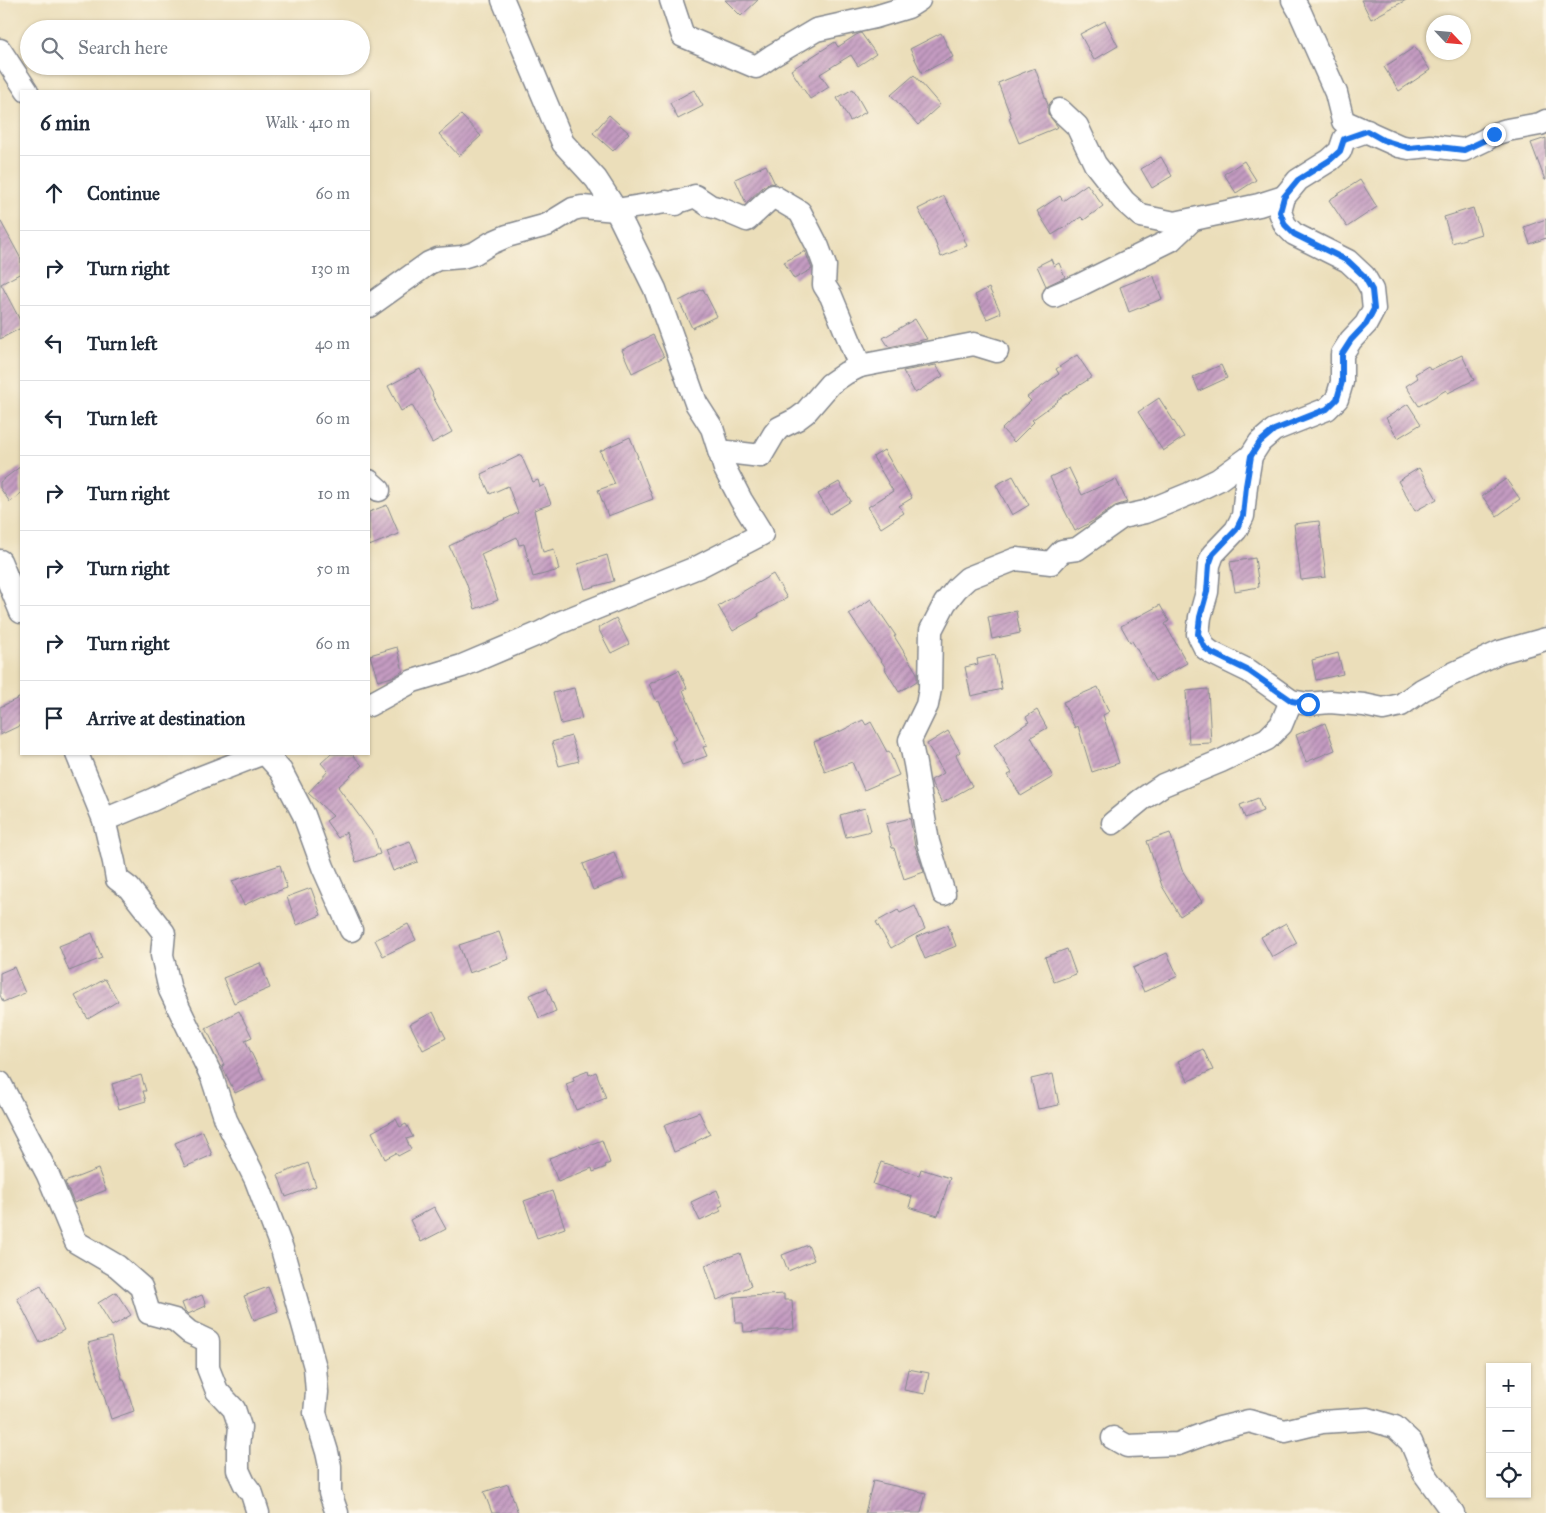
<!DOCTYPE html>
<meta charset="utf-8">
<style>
body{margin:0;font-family:"IM FELL Great Primer",serif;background:#f2f2f3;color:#1f2937}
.controls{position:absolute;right:15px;bottom:15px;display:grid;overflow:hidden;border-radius:0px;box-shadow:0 1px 4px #0004}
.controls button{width:45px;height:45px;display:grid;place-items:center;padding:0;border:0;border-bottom:1px solid #e0e1e3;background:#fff;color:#1f2937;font:25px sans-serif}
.compass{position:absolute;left:1426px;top:15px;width:45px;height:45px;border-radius:50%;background:#fff;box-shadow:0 1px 4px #0004;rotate:116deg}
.stop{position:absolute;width:15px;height:15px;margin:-11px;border:4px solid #1a73e8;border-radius:50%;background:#fff}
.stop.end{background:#1a73e8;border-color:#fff;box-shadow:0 1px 5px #0008}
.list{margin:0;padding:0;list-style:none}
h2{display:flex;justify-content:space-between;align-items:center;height:65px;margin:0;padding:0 20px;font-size:21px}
h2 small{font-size:16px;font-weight:400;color:#747a83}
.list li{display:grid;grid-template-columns:32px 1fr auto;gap:15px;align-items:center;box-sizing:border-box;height:75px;padding:0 20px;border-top:1px solid #e0e1e3}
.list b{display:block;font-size:19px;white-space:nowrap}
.list em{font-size:16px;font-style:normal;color:#747a83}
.icon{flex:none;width:28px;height:28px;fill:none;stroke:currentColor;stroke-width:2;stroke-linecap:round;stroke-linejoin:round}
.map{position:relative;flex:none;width:1546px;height:1513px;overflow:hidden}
.search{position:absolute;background:#fff;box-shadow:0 1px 4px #0004;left:20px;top:20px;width:350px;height:55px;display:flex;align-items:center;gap:12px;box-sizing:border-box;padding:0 18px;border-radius:28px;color:#747a83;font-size:19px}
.panel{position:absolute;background:#fff;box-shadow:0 1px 4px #0004;left:20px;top:90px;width:350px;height:665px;border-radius:0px}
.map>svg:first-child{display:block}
.building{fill:url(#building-hatch)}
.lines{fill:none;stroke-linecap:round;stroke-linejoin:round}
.minor-casing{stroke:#83868c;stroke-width:25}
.minor{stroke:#fff;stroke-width:22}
.route{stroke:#1a73e8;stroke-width:6}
</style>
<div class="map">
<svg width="1546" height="1513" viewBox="0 0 1546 1513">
<defs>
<pattern id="building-hatch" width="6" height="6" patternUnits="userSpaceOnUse" patternTransform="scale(1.25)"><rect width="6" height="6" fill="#c49bc1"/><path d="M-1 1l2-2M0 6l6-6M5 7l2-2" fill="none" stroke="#9e7fa0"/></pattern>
</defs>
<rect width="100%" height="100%" fill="#fcf5e5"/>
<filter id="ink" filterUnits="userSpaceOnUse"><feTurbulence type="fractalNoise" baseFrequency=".02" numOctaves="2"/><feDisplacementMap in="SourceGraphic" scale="10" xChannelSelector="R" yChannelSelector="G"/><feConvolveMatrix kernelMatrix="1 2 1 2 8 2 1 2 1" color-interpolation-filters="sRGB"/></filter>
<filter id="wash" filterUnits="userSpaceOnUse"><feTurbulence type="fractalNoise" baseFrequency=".0096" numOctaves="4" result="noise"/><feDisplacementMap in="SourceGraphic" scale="20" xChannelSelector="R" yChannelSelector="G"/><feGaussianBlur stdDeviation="1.12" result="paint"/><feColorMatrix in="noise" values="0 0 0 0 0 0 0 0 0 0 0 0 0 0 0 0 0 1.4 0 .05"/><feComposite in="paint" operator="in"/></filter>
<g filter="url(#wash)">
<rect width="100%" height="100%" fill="#ebdeba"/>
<g id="blocks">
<g class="building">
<path d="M 725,0 L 758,0 L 741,16 Z"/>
<path d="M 1361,0 L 1406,0 L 1371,19 Z"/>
<path d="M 1105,21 L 1118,46 L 1094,60 L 1080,34 Z"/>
<path d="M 861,33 L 876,54 L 858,66 L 851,55 L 820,74 L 829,87 L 810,99 L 791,70 L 835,42 L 838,47 L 856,35 Z"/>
<path d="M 941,33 L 953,57 L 922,73 L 910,49 Z"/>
<path d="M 1415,47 L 1430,70 L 1399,91 L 1384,67 Z"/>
<path d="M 1035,68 L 1048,105 L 1048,114 L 1058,127 L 1019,143 L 1009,118 L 1011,117 L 998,83 Z"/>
<path d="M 914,75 L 940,105 L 918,125 L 891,95 Z"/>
<path d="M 853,89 L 866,112 L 850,121 L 837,98 Z"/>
<path d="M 694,90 L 703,106 L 678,119 L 670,103 Z"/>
<path d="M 461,115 L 481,136 L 459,156 L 439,134 Z"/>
<path d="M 609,115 L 629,133 L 613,151 L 593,133 Z"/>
<path d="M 1546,138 L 1546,180 L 1545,180 L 1531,143 Z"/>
<path d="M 1161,157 L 1172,176 L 1152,188 L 1141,169 Z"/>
<path d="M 1244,161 L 1256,180 L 1236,193 L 1224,174 Z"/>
<path d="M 766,165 L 775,184 L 771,183 L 764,186 L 746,203 L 735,179 Z"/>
<path d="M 1360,180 L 1377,207 L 1347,227 L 1329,200 Z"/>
<path d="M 1087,184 L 1103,206 L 1084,220 L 1081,217 L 1052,235 L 1037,211 L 1060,196 L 1063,201 Z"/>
<path d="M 944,196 L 957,221 L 967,246 L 941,257 L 934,239 L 918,209 Z"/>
<path d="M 1473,208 L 1481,234 L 1452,243 L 1444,217 Z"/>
<path d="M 1546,219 L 1546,238 L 1530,244 L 1524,227 Z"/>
<path d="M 0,220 L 21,259 L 21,273 L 1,284 L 21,322 L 21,328 L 0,339 Z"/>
<path d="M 805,251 L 812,269 L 794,279 L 784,262 Z"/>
<path d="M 1051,259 L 1054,266 L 1059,263 L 1065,277 L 1046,286 L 1037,266 Z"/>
<path d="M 1153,274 L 1162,299 L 1129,312 L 1120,287 Z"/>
<path d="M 989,288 L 1001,313 L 987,319 L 975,295 Z"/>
<path d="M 703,289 L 717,316 L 692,328 L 679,301 Z"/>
<path d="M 915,319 L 927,339 L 889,347 L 883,338 Z"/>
<path d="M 653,335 L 664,357 L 632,373 L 622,350 Z"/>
<path d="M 1077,355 L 1092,377 L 1057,400 L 1058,401 L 1032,420 L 1034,422 L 1014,442 L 1002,429 L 1031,401 L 1027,397 L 1059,374 L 1056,369 Z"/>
<path d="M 1462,355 L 1474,380 L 1448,393 L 1446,390 L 1419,406 L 1406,386 L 1418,378 L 1415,374 L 1428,366 L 1430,370 Z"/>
<path d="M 936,365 L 943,376 L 915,393 L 903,371 Z"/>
<path d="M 1221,365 L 1227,378 L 1199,391 L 1193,377 Z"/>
<path d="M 420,369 L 433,394 L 432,395 L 452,432 L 432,443 L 412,405 L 401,411 L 388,386 Z"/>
<path d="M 1159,398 L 1184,437 L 1163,451 L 1138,412 Z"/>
<path d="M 1408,404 L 1421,424 L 1398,438 L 1386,418 Z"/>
<path d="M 630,437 L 638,457 L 637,457 L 653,499 L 608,516 L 598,490 L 615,484 L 600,451 Z"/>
<path d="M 884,450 L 912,498 L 899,506 L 904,513 L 881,528 L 868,507 L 893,491 L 873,457 Z"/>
<path d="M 521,455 L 533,482 L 538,480 L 540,487 L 544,485 L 551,504 L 534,510 L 543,552 L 554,549 L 559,570 L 533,577 L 524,544 L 519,545 L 517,537 L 481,554 L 498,600 L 475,609 L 466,582 L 449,546 L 518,513 L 508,486 L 490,494 L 481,474 Z"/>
<path d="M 21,466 L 21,493 L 10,502 L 0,488 L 0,482 Z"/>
<path d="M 1069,468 L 1082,495 L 1116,479 L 1127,502 L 1115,506 L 1095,520 L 1075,531 L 1063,507 L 1064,507 L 1050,477 Z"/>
<path d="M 1419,468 L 1437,499 L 1415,511 L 1398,481 Z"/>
<path d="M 1013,476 L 1029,505 L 1012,515 L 996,485 Z"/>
<path d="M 1506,479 L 1520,499 L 1497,516 L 1482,496 Z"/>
<path d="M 839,482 L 851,501 L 830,514 L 818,494 Z"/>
<path d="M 387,505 L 399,534 L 369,546 L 369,512 Z"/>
<path d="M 1319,521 L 1326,577 L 1301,580 L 1294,524 Z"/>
<path d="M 607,555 L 614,581 L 585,589 L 578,564 Z"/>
<path d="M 1255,558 L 1259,587 L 1235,591 L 1230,562 Z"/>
<path d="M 773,574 L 787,598 L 758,614 L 759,616 L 733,631 L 718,606 Z"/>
<path d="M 871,599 L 896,636 L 894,636 L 917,673 L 917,681 L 899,692 L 885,669 L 886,668 L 849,614 Z"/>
<path d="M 1160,605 L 1169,621 L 1165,624 L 1187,663 L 1155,681 L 1132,641 L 1130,642 L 1121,626 Z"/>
<path d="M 1016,611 L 1020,633 L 992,639 L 988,617 Z"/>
<path d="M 616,618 L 629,644 L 611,653 L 598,628 Z"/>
<path d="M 397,647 L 403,671 L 395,676 L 378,681 L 370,655 Z"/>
<path d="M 1338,653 L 1343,674 L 1316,680 L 1312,660 Z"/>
<path d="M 995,655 L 1002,689 L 971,696 L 965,667 L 978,664 L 977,659 Z"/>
<path d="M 679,670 L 687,688 L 683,690 L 707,746 L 703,747 L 707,756 L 682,765 L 672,741 L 676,739 L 659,701 L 657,702 L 649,684 Z"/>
<path d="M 1098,687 L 1109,712 L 1103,715 L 1119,763 L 1092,772 L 1078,726 L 1075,728 L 1063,702 Z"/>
<path d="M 574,688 L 582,719 L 561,724 L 553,693 Z"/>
<path d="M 1208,689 L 1211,743 L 1189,744 L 1186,691 Z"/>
<path d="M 21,697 L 21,725 L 0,735 L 0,707 Z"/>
<path d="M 1037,710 L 1047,728 L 1031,737 L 1053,777 L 1021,796 L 1008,775 L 1012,773 L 994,745 L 1029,722 L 1026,717 Z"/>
<path d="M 863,720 L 866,725 L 871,722 L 887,752 L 889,751 L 899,775 L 864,790 L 852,762 L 825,772 L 814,742 L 841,731 Z"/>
<path d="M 1325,723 L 1335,750 L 1306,762 L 1296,735 Z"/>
<path d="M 948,731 L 960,752 L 956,755 L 972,786 L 942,803 L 932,784 L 931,780 L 944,773 L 927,744 Z"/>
<path d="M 571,736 L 579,761 L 559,766 L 552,742 Z"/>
<path d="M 331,754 L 352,754 L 362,765 L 338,787 L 374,836 L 380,854 L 356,862 L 346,832 L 338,838 L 326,821 L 333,816 L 308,793 L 328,771 L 321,763 Z"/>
<path d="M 1258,798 L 1263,811 L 1245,818 L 1240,805 Z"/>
<path d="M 865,808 L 871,831 L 846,837 L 840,815 Z"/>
<path d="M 910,818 L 915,846 L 924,872 L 904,879 L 894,848 L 892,848 L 886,824 Z"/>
<path d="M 1170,833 L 1182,870 L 1202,902 L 1180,916 L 1162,886 L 1147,841 Z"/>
<path d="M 410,841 L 418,862 L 393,871 L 385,850 Z"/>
<path d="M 614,852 L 624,878 L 593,890 L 583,864 Z"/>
<path d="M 280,865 L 287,888 L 263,896 L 244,905 L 232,881 Z"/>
<path d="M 311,888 L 321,915 L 297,925 L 287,897 Z"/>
<path d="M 915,906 L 925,929 L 891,948 L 876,922 L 898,910 L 900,913 Z"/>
<path d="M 1286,923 L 1297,943 L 1272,957 L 1261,937 Z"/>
<path d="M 408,924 L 416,940 L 383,956 L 375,940 Z"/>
<path d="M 948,925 L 956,946 L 925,959 L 916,937 Z"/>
<path d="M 499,932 L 509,959 L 469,973 L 459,945 Z"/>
<path d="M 92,933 L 102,958 L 69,971 L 59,946 Z"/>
<path d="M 1067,949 L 1076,974 L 1054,982 L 1045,957 Z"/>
<path d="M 1167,953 L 1178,976 L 1144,992 L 1133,968 Z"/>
<path d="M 260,963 L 270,988 L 234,1003 L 223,978 Z"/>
<path d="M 14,967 L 25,993 L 3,1002 L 0,995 L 0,973 Z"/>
<path d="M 105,979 L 118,1001 L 88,1019 L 75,996 Z"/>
<path d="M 547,988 L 556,1011 L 539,1018 L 530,995 Z"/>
<path d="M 239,1011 L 252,1037 L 245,1040 L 264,1079 L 235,1093 L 222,1066 L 224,1065 L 206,1028 Z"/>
<path d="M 433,1012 L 446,1038 L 423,1050 L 410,1024 Z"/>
<path d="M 1203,1049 L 1213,1070 L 1188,1081 L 1178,1061 Z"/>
<path d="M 588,1071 L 589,1075 L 596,1072 L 606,1098 L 576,1110 L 566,1084 L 574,1081 L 573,1077 Z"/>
<path d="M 1053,1074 L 1059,1105 L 1038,1109 L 1031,1079 Z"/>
<path d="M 141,1075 L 146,1091 L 143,1091 L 146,1101 L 119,1109 L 112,1084 Z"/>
<path d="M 699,1112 L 710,1134 L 695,1142 L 696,1143 L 674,1152 L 664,1125 Z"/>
<path d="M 396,1119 L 400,1127 L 406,1124 L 413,1137 L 406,1139 L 411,1149 L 398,1156 L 396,1153 L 385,1159 L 372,1132 Z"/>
<path d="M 203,1131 L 212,1155 L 185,1167 L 175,1143 Z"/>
<path d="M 602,1140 L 610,1163 L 605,1165 L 606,1167 L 593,1172 L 592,1168 L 558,1182 L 549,1158 L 580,1146 L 581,1148 Z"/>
<path d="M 881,1162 L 919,1175 L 921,1169 L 950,1178 L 938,1216 L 909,1207 L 912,1197 L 873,1184 Z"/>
<path d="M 308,1163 L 316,1186 L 286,1197 L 278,1175 Z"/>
<path d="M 98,1169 L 106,1190 L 74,1203 L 65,1182 Z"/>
<path d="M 717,1190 L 723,1205 L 719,1207 L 721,1211 L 700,1221 L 691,1202 Z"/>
<path d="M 552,1191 L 565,1228 L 537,1238 L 524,1201 Z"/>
<path d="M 434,1207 L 446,1229 L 421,1242 L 410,1220 Z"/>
<path d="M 808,1245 L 814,1260 L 788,1271 L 782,1255 Z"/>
<path d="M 740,1253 L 751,1286 L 717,1300 L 705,1265 Z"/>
<path d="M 41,1286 L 64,1330 L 40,1343 L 17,1298 Z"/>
<path d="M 268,1287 L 278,1311 L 254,1320 L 244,1296 Z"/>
<path d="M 116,1292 L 131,1315 L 112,1326 L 98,1303 Z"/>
<path d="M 784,1294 L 784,1300 L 792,1300 L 794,1329 L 744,1332 L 743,1323 L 736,1323 L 734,1297 Z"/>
<path d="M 202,1295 L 206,1306 L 188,1314 L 185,1311 L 182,1303 Z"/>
<path d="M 111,1337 L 122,1379 L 124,1379 L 134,1411 L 111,1419 L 88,1343 Z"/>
<path d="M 908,1369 L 929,1373 L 925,1394 L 904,1390 Z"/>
<path d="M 873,1481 L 926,1493 L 921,1513 L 865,1513 Z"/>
<path d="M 508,1484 L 518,1513 L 492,1513 L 484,1492 Z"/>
</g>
</g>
</g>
<g filter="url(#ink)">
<use href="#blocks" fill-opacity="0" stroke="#83868c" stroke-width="1"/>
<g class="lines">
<defs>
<g id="minor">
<path d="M 671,0 L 683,36 L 756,67 L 772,56 L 816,30 L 875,17 L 908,7 L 919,0"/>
<path d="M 1293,0 L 1300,12 L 1336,93 L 1343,121 L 1399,146 L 1409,148 L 1430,146 L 1464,150 L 1485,140 L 1494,134 L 1507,130 L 1540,124 L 1546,121"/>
<path d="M 0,50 L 27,91"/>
<path d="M 1060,110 L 1077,126 L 1095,164 L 1124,201 L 1141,216 L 1175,223 L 1259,205 L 1284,197"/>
<path d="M 1367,131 L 1344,139 L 1340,151 L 1330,160 L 1298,180 L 1284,197 L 1280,212 L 1285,225 L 1294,234 L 1348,261 L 1364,276 L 1372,290 L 1374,309 L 1366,324 L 1351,340 L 1342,354 L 1342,382 L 1337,399 L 1327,409 L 1274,430 L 1260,442 L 1251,456 L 1246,486 L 1243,516 L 1236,530 L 1213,554 L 1209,565 L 1207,592 L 1200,617 L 1198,634 L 1205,648 L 1212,653 L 1249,671 L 1291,701 L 1308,704 L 1330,702 L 1364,705 L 1383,709 L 1401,705 L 1422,690 L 1446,677 L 1500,652 L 1546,639"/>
<path d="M 1054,296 L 1080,285 L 1171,240 L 1192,220"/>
<path d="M 369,306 L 429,263 L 438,259 L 462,257 L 475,253 L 491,243 L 507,236 L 547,225 L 573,209 L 582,207 L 616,210 L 666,202 L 676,204 L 676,201 L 684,200 L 695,196 L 710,206 L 721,209 L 747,220 L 773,196 L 800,212 L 818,247 L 825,266 L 824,285 L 831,296 L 860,366"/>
<path d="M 719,451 L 761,456 L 774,434 L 779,428 L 797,419 L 805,413 L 830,384 L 846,373 L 860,366 L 974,344 L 997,351"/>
<path d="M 369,481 L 379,490"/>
<path d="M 0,561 L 21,612"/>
<path d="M 369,705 L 413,681 L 462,666 L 540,633 L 559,623 L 698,567 L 762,534 L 741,500 L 725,469 L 712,428 L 696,403 L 655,289 L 616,210 L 596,179 L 563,143 L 503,0"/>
<path d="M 77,754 L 104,820 L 114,862 L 117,879 L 129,888 L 164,933 L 162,955 L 170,990 L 212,1077 L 226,1120 L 256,1180 L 282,1249 L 315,1367 L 317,1392 L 315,1413 L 327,1452 L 330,1466 L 330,1493 L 337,1513"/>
<path d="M 266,754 L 281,771 L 304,815 L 323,867 L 351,930"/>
<path d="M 104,820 L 152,800 L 194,780 L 261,754"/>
<path d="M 1113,823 L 1141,800 L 1163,785 L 1221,761 L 1267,739 L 1281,725 L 1291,701"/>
<path d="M 944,894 L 928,842 L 915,764 L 910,740 L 927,705 L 930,689 L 931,630 L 945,603 L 957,588 L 968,578 L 1016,559 L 1051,563 L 1062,551 L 1077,549 L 1122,517 L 1145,512 L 1189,494 L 1218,480 L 1251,456"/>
<path d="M 0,1083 L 48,1175 L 76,1242 L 117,1266 L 141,1287 L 149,1313 L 175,1320 L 189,1332 L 208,1341 L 208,1368 L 217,1391 L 234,1409 L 240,1427 L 238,1447 L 238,1470 L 244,1483 L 252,1494 L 258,1513"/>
<path d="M 1113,1438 L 1127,1446 L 1178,1444 L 1220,1428 L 1249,1421 L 1285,1431 L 1322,1422 L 1368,1419 L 1395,1427 L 1411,1442 L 1424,1473 L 1453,1513"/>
</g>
</defs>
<use href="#minor" class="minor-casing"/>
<use href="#minor" class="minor"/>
</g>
</g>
<g class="lines" filter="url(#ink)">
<path class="route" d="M 1308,704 L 1292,701 L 1249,671 L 1212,653 L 1205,648 L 1198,634 L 1200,617 L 1207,592 L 1209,565 L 1213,554 L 1236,530 L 1243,516 L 1246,486 L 1251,456 L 1260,442 L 1274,430 L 1327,409 L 1337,399 L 1342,382 L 1342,354 L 1351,340 L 1366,324 L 1374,309 L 1372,290 L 1364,276 L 1348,261 L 1294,234 L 1285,225 L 1280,212 L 1284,197 L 1298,180 L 1330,160 L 1340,151 L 1344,139 L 1367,131 L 1383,140 L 1409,148 L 1430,146 L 1464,150 L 1485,140 L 1494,134"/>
</g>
</svg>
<div class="controls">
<button>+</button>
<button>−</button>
<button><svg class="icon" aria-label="locate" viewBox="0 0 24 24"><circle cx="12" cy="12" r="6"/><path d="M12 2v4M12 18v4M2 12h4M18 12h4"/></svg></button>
</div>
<svg class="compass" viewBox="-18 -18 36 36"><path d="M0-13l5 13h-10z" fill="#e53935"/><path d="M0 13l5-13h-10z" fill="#747a83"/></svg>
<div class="stop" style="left:1308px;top:704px"></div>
<div class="stop end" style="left:1494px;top:134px"></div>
<div class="search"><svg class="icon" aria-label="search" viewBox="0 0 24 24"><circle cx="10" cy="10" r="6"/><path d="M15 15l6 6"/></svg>Search here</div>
<section class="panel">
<h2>6 min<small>Walk · 410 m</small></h2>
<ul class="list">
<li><svg class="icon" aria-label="ahead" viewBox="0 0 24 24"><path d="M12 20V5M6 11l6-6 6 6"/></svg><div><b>Continue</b></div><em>60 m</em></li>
<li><svg class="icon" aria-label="right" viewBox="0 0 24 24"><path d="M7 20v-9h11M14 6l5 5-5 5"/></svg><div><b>Turn right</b></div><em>130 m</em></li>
<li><svg class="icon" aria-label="left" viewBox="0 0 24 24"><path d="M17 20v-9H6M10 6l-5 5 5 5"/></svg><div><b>Turn left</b></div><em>40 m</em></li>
<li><svg class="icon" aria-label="left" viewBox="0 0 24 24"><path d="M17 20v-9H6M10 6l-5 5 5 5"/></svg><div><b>Turn left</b></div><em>60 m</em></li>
<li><svg class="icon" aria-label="right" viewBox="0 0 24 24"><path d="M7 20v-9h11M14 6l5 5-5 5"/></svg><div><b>Turn right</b></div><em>10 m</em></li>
<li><svg class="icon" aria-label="right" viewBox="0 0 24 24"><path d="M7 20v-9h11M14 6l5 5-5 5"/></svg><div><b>Turn right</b></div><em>50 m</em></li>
<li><svg class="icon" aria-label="right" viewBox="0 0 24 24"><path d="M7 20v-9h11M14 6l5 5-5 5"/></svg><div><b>Turn right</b></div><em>60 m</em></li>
<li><svg class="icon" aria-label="arrive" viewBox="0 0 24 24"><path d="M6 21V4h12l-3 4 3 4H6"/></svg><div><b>Arrive at destination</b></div></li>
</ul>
</section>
</div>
